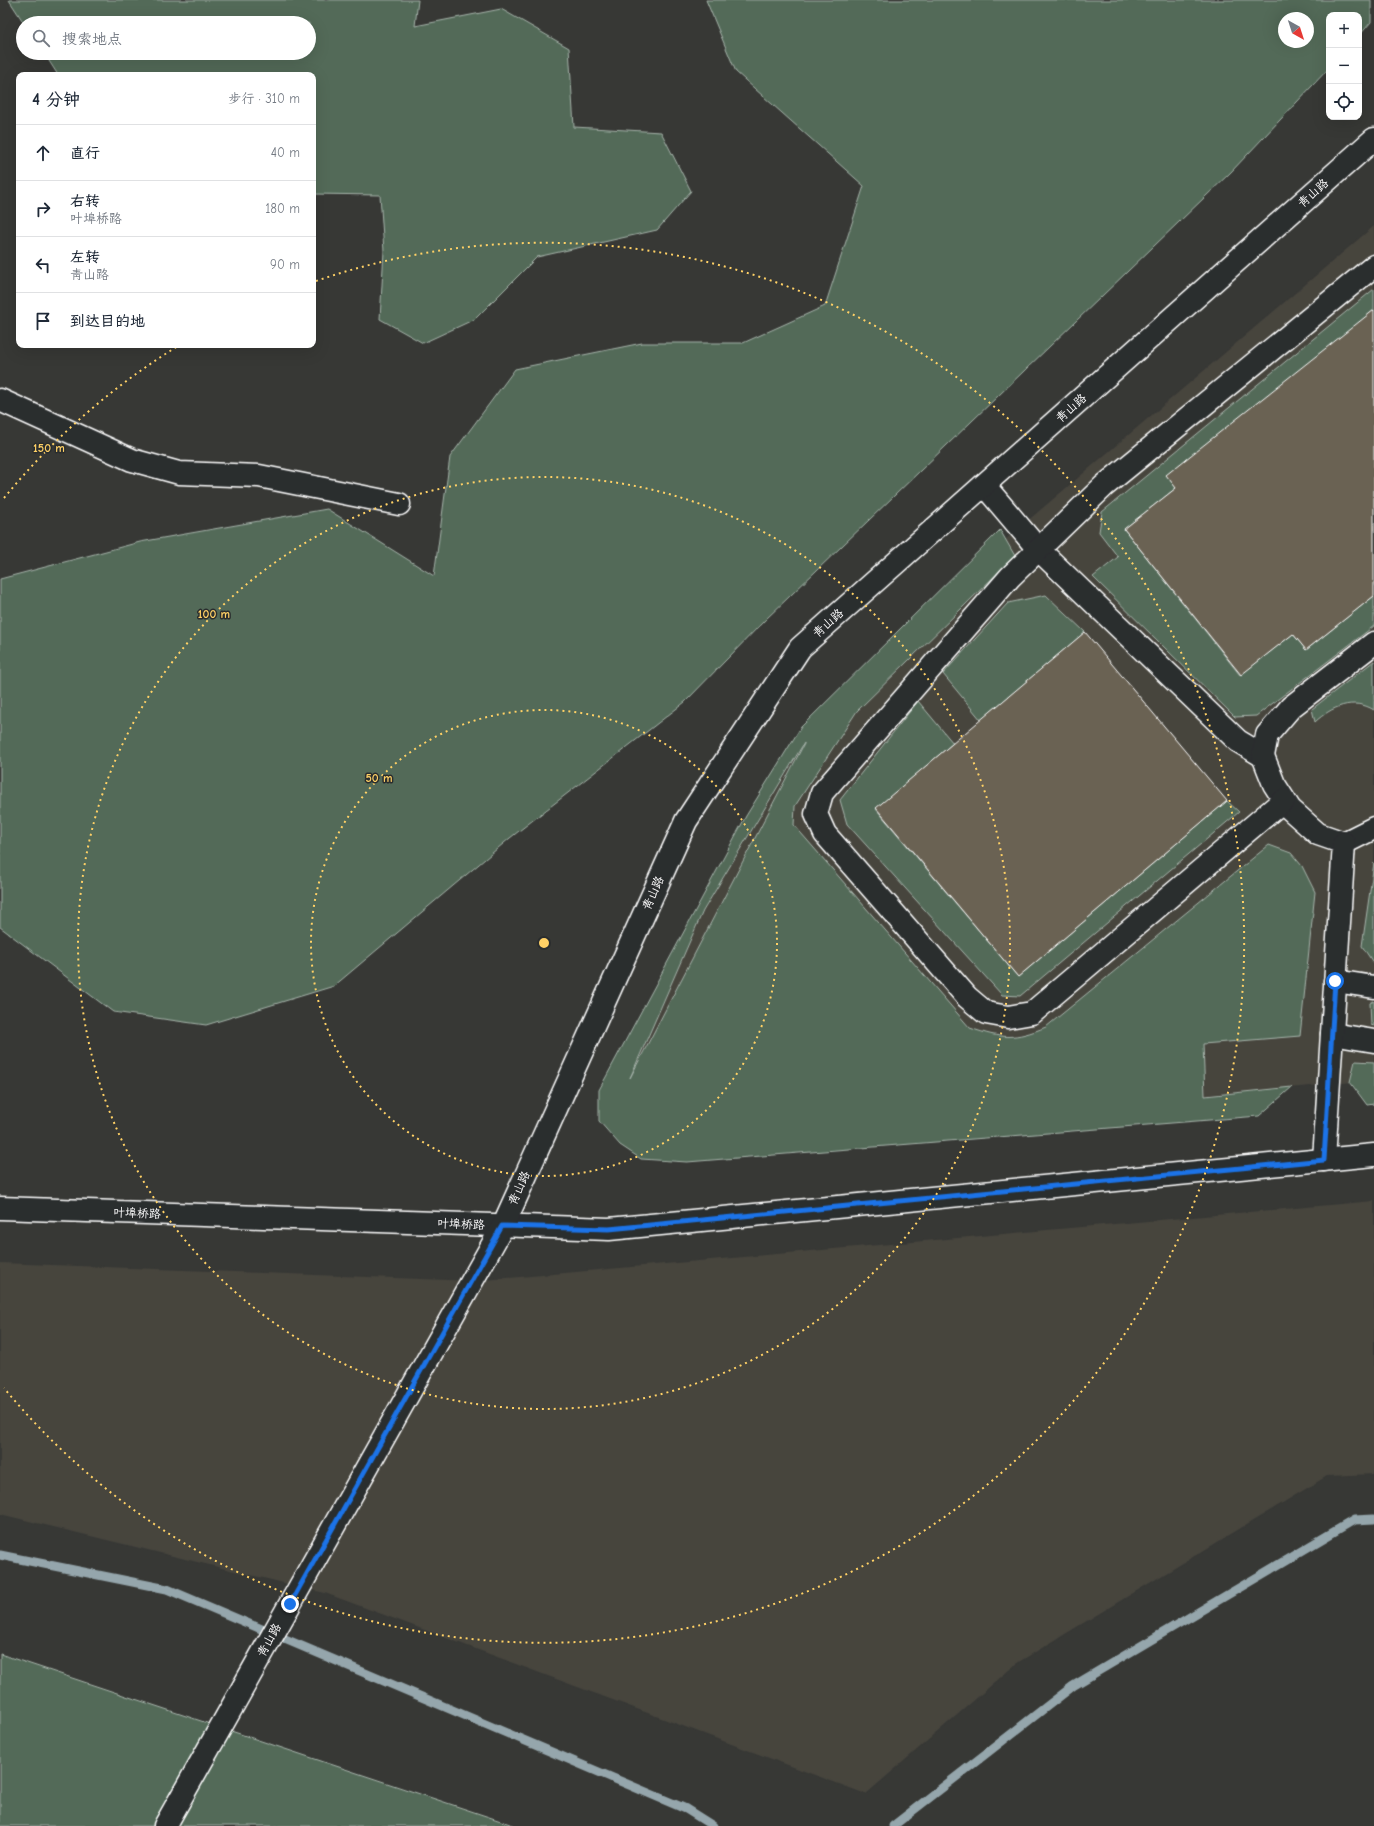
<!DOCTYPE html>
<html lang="zh">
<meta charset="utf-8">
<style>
body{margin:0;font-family:"Comic Neue","LXGW WenKai TC",sans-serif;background:#f6f6f7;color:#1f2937}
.controls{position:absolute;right:12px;top:12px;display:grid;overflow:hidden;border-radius:8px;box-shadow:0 4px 16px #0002}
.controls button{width:36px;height:36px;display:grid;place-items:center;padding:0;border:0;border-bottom:1px solid #e0e1e3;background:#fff;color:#1f2937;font:20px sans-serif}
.compass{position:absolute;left:1278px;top:12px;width:36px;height:36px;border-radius:50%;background:#fff;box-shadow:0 4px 16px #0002;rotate:141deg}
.stop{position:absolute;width:12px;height:12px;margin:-9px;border:3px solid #1a73e8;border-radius:50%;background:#fff}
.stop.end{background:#1a73e8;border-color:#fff;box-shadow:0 1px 4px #0008}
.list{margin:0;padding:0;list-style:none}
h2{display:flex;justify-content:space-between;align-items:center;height:52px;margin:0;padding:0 16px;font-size:17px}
h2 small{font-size:13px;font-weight:400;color:#747a83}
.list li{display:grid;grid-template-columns:26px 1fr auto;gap:12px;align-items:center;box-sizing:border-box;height:56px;padding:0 16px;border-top:1px solid #e0e1e3}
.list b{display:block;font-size:15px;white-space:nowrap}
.list p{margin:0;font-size:13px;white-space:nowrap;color:#747a83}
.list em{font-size:13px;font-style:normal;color:#747a83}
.icon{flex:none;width:22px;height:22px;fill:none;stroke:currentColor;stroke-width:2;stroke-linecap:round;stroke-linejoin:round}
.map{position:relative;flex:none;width:1374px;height:1826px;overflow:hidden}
.search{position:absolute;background:#fff;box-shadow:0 4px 16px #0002;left:16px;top:16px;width:300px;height:44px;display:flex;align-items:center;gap:10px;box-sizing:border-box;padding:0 14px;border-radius:22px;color:#747a83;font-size:15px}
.panel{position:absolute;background:#fff;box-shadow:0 4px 16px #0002;left:16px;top:72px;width:300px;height:276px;border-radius:8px}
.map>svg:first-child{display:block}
.built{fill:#47453e}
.green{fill:#526b59;stroke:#a8b5ac;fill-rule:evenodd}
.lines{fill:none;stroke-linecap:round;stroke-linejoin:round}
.stream{stroke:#95a6ac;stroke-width:9}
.building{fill:#6b6253;stroke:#fff}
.minor-casing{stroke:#fff;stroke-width:25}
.minor{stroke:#2a2d2e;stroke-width:22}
.route{stroke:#1a73e8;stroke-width:5}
.ring{fill:none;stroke:#ffd166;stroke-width:2;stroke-dasharray:2 4}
.labels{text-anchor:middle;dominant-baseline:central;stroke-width:3;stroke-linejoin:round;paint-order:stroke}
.street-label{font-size:12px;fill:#fff;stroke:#2a2d2e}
.centre{fill:#ffd166;stroke:#2a2d2e;stroke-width:2}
.ring-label{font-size:12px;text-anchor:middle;font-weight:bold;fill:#ffd166;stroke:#2a2d2e;stroke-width:3;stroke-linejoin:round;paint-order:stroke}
</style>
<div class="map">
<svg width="1374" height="1826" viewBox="0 0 1374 1826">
<rect width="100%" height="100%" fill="#373835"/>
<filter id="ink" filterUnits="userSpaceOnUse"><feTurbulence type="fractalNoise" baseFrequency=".025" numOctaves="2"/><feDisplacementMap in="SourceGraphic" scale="8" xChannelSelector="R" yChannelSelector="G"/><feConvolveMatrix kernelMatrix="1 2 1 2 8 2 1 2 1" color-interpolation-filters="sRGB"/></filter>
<g filter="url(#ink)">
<g class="built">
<path d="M 1374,226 L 1374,1080 L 1205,1096 L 626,1086 L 703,911 L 809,735 L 1005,540 Z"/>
<path d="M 1374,1201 L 1374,1474 L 1327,1476 L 1017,1663 L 866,1794 L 325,1593 L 0,1514 L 0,1263 L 474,1281 Z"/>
</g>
<g class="green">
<path d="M 9,0 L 418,0 L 415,26 L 501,9 L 569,48 L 574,127 L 661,132 L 691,191 L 657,230 L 537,257 L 475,319 L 423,343 L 380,319 L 384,251 L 380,195 L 313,194 L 313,75 L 58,75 L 44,53 L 309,53 L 309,23 L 24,23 Z"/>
<path d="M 706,0 L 1371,0 L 1371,22 L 1359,36 L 1359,15 L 1329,15 L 1329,68 L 1231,172 L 765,620 L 685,702 L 510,838 L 334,986 L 206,1025 L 113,1012 L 0,927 L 0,579 L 140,542 L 327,509 L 434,576 L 450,457 L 515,369 L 642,343 L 743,343 L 825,306 L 864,186 L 736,72 ZM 1284,18 L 1308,18 L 1308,42 L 1284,42 Z"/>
<path d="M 1374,289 L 1374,310 L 1176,488 L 1124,529 L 1240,675 L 1293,634 L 1306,650 L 1374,596 L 1374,626 L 1256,716 L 1235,717 L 1093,577 L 1118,557 L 1099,532 L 1102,512 Z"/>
<path d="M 1000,530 L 1015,556 L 857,711 L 795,806 L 794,825 L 970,1028 C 1002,1039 1014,1040 1046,1027 L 1269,845 L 1291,853 L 1302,866 L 1315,892 L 1300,1036 L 1203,1044 L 1205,1096 L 1292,1087 L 1259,1116 L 687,1162 L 641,1159 L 620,1145 L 599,1121 L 599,1090 L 746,816 L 801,727 ZM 804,743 L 804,744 L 630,1078 L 703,911 Z"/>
<path d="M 1046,595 L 1085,632 L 981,720 L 943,674 L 1008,603 Z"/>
<path d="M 1374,661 L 1374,710 C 1353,697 1331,707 1315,722 L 1312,709 Z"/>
<path d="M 918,701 L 953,743 L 876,809 L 1018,977 L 1227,801 L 1239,812 L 1020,996 L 1002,995 L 847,824 L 840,800 Z"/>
<path d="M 1374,863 L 1374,964 L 1362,946 Z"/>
<path d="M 1374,1001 L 1374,1026 L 1371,1025 L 1370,1003 Z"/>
<path d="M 1355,1061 L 1374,1062 L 1374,1104 L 1367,1105 L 1350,1082 Z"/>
<path d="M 0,1654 L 516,1826 L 0,1826 Z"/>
</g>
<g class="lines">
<g class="stream">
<path d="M 0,1555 L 167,1589 L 686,1809 L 713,1826"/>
<path d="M 893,1826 L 1073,1686 L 1354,1520 L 1374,1519"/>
</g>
</g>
<g class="building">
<path d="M 1374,310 L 1374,596 L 1306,650 L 1293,634 L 1241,675 L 1124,529 L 1176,488 L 1166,475 Z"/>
<path d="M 1085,632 L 1227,801 L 1018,977 L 876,808 Z"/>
</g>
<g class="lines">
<defs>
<g id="minor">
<path d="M 0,400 L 132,460 L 179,473 L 259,476 L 399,504"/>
<path d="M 984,485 L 1038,549 L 1238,741 L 1263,756"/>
<path d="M 1374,643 L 1291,707 L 1267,735 L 1263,756 L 1274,784 L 1290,809 L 1318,834 L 1344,843 L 1374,828"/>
<path d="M 1284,800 L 1032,1013 L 1008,1017 L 986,1013 L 967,997 L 825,834 L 816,814 L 822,793 L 1010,577 L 1104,486 L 1374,266"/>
<path d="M 1335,981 L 1374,987"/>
<path d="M 1332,1034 L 1374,1041"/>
<path d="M 1324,1160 L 1344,843"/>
<path d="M 0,1208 L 609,1229 L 1374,1155"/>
<path d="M 165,1826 L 503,1226 L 686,821 L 800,648 L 1374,139"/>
</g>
</defs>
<use href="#minor" class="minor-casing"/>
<use href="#minor" class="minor"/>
</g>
</g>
<g class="lines" filter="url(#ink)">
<path class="route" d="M 290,1604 L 502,1226 L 609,1229 L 1324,1160 L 1335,981"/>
</g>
<g class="ring">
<circle cx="544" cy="943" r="233"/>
<circle cx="544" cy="943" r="466"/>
<path d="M4 498A700 700 0 0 1 178 346M316 281A700 700 0 1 1 4 1388"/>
</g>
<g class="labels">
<g class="street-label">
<text transform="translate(1313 193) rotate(-42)">青山路</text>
<text transform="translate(1071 408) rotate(-42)">青山路</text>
<text transform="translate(828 623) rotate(-42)">青山路</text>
<text transform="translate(653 893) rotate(-66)">青山路</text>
<text transform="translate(519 1188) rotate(-66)">青山路</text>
<text transform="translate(137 1213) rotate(2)">叶埠桥路</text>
<text transform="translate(461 1224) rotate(2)">叶埠桥路</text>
<text transform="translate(269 1640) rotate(-61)">青山路</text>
</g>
</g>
<circle cx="544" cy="943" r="6" class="centre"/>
<g class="ring-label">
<text x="49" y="452">150 m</text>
<text x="214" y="618">100 m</text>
<text x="379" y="782">50 m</text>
</g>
</svg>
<div class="controls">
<button>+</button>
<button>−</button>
<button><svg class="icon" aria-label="locate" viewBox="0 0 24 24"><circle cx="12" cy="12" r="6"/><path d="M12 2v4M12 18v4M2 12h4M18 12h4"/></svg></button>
</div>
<svg class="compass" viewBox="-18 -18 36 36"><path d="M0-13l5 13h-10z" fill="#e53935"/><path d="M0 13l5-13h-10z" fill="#747a83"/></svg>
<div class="stop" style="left:1335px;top:981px"></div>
<div class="stop end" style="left:290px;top:1604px"></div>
<div class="search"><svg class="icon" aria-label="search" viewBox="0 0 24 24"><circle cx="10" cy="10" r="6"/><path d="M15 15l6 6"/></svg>搜索地点</div>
<section class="panel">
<h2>4 分钟<small>步行 · 310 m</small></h2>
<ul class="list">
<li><svg class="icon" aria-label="ahead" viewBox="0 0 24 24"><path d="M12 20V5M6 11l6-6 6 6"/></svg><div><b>直行</b></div><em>40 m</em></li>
<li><svg class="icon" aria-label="right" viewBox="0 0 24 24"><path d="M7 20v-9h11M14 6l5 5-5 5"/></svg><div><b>右转</b><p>叶埠桥路</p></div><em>180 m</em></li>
<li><svg class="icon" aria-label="left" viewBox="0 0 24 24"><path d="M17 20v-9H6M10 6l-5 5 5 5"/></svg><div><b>左转</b><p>青山路</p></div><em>90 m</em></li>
<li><svg class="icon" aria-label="arrive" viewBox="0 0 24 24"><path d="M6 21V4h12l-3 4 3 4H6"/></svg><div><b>到达目的地</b></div></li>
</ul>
</section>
</div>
